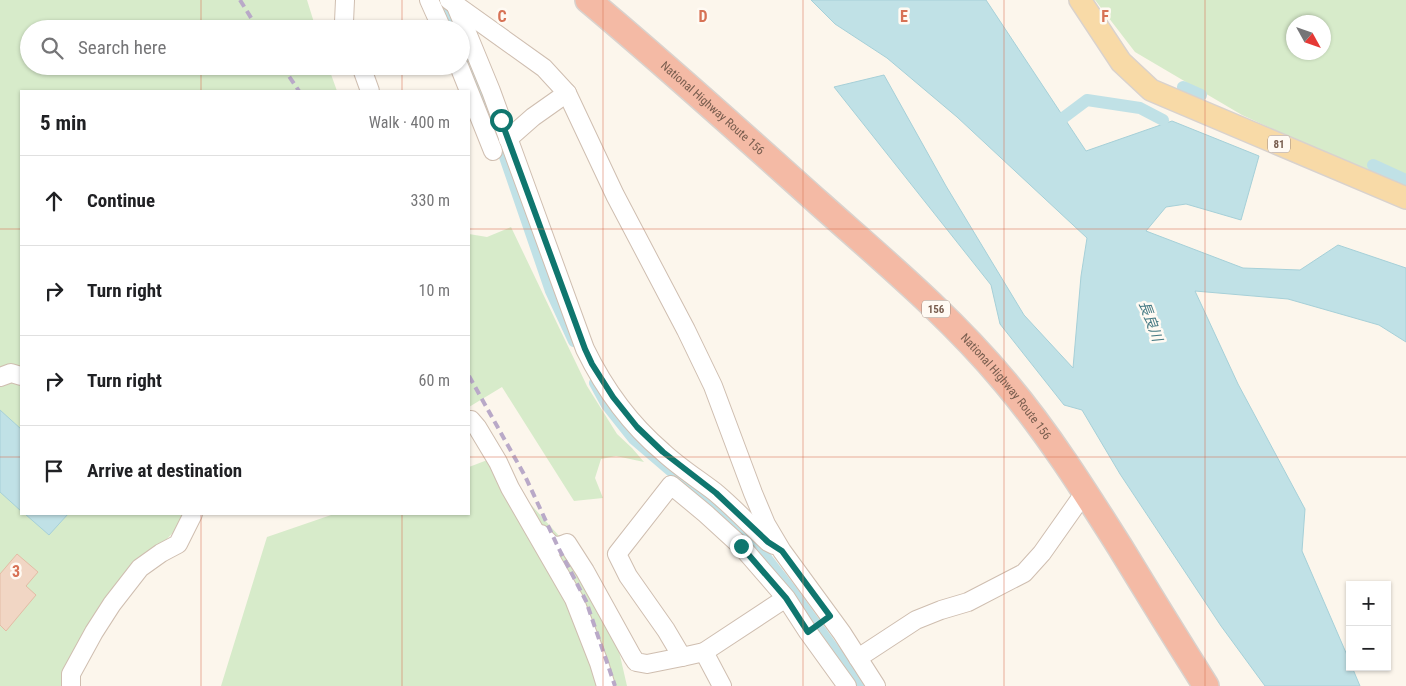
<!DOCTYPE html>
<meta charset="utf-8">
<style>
body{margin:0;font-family:"Roboto Condensed","Noto Sans JP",sans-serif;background:#f6f6f6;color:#202124}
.controls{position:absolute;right:15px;bottom:15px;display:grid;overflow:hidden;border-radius:0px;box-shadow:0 1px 4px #0004}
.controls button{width:45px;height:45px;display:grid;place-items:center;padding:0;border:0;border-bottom:1px solid #e0e0e0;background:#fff;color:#202124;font:25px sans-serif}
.compass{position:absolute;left:1286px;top:15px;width:45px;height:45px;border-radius:50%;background:#fff;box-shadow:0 1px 4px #0004;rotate:130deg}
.stop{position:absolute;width:15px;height:15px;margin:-11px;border:4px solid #0f766e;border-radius:50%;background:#fff}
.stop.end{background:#0f766e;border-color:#fff;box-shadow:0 1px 5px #0008}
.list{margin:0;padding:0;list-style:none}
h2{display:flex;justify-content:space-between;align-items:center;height:65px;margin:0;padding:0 20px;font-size:21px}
h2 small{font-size:16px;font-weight:400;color:#757577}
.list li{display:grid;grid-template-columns:32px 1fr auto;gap:15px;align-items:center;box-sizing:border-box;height:90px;padding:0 20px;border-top:1px solid #e0e0e0}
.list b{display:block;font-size:19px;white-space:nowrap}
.list em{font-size:16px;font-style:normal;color:#757577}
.icon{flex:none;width:28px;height:28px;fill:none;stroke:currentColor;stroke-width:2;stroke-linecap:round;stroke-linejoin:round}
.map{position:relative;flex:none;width:1406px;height:686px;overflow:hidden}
.search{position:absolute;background:#fff;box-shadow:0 1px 4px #0004;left:20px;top:20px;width:450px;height:55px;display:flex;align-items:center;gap:12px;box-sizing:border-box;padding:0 18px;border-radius:28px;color:#757577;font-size:19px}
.panel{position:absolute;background:#fff;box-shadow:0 1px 4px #0004;left:20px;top:90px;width:450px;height:425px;border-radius:0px}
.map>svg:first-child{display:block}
.green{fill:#d7ebca;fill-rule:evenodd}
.water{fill:#c0e1e6;stroke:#a6d0d8}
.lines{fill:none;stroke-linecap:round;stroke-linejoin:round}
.canal{stroke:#c0e1e6;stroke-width:12}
.building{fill:#f1d6c4;stroke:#e3bca5}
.minor-casing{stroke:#cfbeb0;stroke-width:20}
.major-casing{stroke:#d9d2cd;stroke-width:24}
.highway-casing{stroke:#d9d2cd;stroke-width:28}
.minor{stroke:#fff;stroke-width:18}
.major{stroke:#f8daa7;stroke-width:21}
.highway{stroke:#f4baa5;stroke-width:25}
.rail{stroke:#b9a9c8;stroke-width:4;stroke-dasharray:8 5;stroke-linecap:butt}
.route{stroke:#0f766e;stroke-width:6}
.grid{fill:none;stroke:#d77255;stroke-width:1;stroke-opacity:0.55}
.labels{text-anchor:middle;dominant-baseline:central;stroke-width:5;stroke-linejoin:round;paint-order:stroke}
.shield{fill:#fffaf3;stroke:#a08c80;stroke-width:1}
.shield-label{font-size:11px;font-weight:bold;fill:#785d4e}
.street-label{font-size:12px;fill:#785d4e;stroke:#fffaf3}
.water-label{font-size:14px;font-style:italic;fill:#457983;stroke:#fffaf3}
.grid-label{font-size:16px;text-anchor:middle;font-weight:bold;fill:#d77255;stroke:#fffaf3;stroke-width:5;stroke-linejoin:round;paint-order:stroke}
</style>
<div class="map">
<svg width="1406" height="686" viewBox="0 0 1406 686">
<rect width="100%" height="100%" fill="#fcf6ec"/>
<g class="green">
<path d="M 0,0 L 307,0 L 316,29 L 29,29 L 29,66 L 328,66 L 337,91 L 21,91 L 21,375 L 0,372 Z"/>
<path d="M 1095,0 L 1406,0 L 1406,190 L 1242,115 L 1135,52 ZM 1294,22 L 1324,22 L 1324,52 L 1294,52 Z"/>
<path d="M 511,227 L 587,386 L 617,434 L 632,448 L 644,462 L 616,456 L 601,459 L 595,478 L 603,498 L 574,501 L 502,387 L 469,407 L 469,234 L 487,237 Z"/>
<path d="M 0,382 L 21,382 L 21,514 L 183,514 L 179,526 L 140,568 L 64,686 L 0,686 Z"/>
<path d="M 490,459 L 604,586 L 627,686 L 221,686 L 267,537 L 334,514 L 469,514 L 469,467 Z"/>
</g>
<g class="water">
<path d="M 811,0 L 986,0 L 1086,151 L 1172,121 L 1259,156 L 1241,220 L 1186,204 L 1166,207 L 1146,231 L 1243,268 L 1300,270 L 1338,245 L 1406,268 L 1406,342 L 1379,325 L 1288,299 L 1195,291 L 1238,384 L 1305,509 L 1302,551 L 1350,662 L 1350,667 L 1352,667 L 1360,686 L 1265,686 L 1221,626 L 1120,474 L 1082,410 L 1064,405 L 1000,324 L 991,285 L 834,87 L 884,75 L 946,186 L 1024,315 L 1073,368 L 1081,276 L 1087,238 L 957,117 L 887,58 L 835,24 Z"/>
<path d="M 0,410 L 21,429 L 21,511 L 0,492 Z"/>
<path d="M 25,514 L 68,514 L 49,535 Z"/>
</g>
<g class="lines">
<g class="canal">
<path d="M 438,3 L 453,29"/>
<path d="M 461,46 L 505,157 L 551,291 L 574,341"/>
<path d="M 1183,87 L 1201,95"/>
<path d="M 1051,127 L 1087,100 L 1140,108 L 1163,120"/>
<path d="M 1373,165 L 1406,180"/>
<path d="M 595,383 L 607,405 L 634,439 L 704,499 L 763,554 L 793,593 L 860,686"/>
</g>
</g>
<path class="building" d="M 17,554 L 38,572 L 26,586 L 36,595 L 6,631 L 0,625 L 0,574 Z"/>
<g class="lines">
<defs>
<g id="minor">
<path d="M 345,0 L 344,22 L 346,29"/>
<path d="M 429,0 L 442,29"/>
<path d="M 449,0 L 544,68 L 567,93 L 615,195 L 686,330 L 713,386 L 753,493 L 766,524 L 782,551 L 842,633 L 876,686"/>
<path d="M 456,6 L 491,91 L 585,349 C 604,388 630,424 663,452 C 679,467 698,479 715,492 C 733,507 750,525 768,542 L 774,545"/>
<path d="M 361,66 L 370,91"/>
<path d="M 459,66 L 493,151"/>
<path d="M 508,139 L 533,117 L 567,93"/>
<path d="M 0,377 L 11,373 L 21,376"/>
<path d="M 469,420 L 471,420 L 477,427 L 498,462 L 510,488 L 574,599 L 599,663 L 606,686"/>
<path d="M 541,534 C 552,545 552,549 567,543 L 585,571 L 632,656 L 636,662 L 647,664 L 682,657"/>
<path d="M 786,598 L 704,652 L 682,657 L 666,630 L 628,576 L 617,554 L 671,485 L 706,514 L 741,546 L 786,598 L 808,632 L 847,686"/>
<path d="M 704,652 L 722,686"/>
<path d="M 858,658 L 916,620 L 941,610 L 968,602 L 1024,573 L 1042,553 L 1085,492"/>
<path d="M 71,686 L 71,674 L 94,632 L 112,604 L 140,568 L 161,553 L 178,544 L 193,514"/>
</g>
<path id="major" d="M 1080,0 L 1121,62 L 1151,90 L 1406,198"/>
<g id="highway">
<path id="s1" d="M 588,0 C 667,66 743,135 820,204 C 884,261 950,316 1005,382 C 1048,433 1084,490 1120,547 C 1148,593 1177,640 1206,686"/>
</g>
</defs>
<use href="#minor" class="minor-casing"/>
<use href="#major" class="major-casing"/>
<use href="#highway" class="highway-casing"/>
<use href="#minor" class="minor"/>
<use href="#major" class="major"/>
<use href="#highway" class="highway"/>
<g class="rail">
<path d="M 240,0 L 258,29"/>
<path d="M 282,66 L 299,91"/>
<path d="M 469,376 L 525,476 L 558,547 L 586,601 L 615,686"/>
</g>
</g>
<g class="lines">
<path class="route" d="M 501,120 L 585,349 L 592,364 L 613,397 L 637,427 L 663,452 L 716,493 L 768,542 L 782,551 L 830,616 L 808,632 L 786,598 L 741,546"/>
</g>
<path class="grid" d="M 201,0 L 201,29M 402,0 L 402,29M 603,0 L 603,686M 803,0 L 803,686M 1004,0 L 1004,686M 1205,0 L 1205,686M 201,66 L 201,91M 402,66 L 402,91M 0,229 L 21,229M 469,229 L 1406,229M 0,457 L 21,457M 469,457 L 1406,457M 201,514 L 201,686M 402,514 L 402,686"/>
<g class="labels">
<g class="shield">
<rect x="1268" y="135.5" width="22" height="17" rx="4"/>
<rect x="922" y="300.5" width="28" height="17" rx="4"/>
</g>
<g class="shield-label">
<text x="1279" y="144">81</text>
<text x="936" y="309">156</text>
</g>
<g class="street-label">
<text stroke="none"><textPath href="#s1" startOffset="165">National Highway Route 156</textPath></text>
<text stroke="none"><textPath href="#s1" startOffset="570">National Highway Route 156</textPath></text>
</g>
<g class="water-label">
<text transform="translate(1151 321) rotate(70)">長良川</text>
</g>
</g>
<g class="grid-label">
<text x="502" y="22">C</text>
<text x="703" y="22">D</text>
<text x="904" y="22">E</text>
<text x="1105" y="22">F</text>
<text x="16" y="577">3</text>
</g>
</svg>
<div class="controls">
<button>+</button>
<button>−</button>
</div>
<svg class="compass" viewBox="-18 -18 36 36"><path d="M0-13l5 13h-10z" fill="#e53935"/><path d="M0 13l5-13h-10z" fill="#757577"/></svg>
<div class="stop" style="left:501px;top:120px"></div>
<div class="stop end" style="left:741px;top:546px"></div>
<div class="search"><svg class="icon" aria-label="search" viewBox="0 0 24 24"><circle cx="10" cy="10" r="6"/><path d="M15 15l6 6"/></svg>Search here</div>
<section class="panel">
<h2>5 min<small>Walk · 400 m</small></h2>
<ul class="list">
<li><svg class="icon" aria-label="ahead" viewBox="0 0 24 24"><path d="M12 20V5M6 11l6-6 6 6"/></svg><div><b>Continue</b></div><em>330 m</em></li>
<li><svg class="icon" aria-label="right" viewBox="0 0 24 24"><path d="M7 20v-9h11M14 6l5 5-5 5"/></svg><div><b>Turn right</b></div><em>10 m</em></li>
<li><svg class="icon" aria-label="right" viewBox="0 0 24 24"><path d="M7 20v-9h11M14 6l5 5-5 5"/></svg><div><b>Turn right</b></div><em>60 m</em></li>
<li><svg class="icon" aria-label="arrive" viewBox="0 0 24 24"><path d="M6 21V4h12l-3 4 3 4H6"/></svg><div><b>Arrive at destination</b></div></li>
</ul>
</section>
</div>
